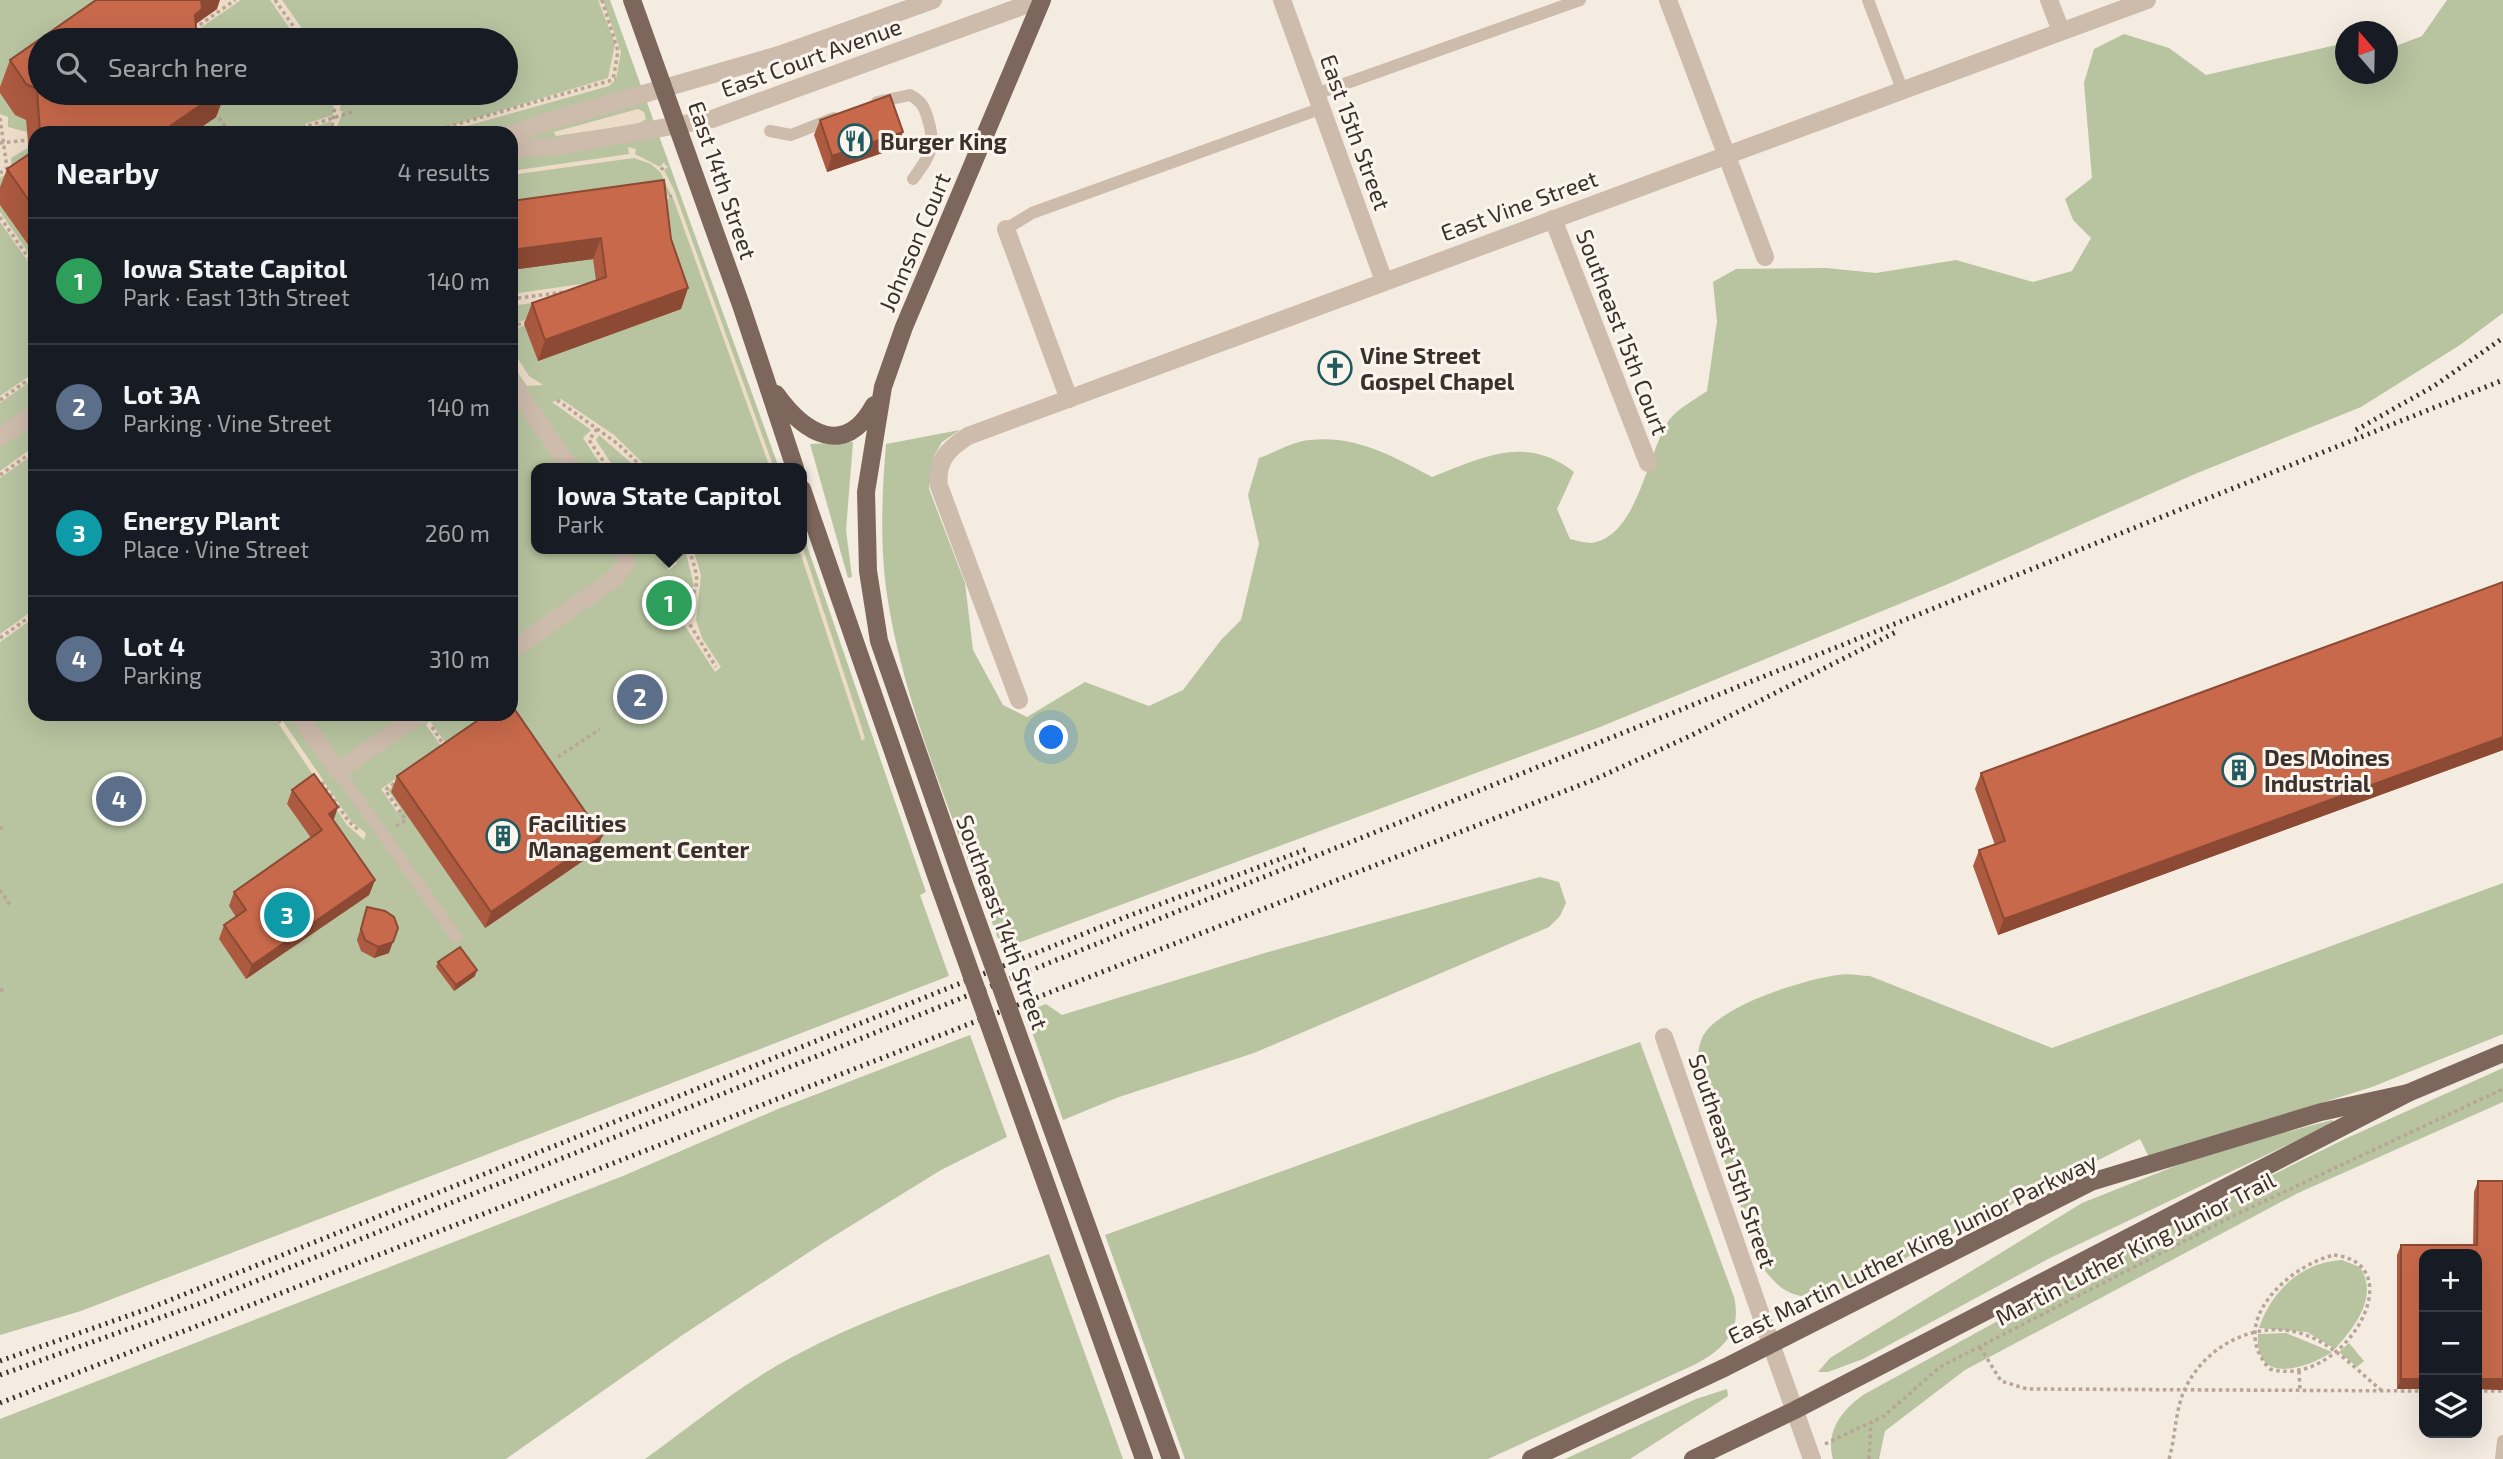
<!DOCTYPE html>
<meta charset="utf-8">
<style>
body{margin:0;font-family:"Exo 2",sans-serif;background:#242831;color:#f1f3f6}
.controls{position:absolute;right:21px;bottom:21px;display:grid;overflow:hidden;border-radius:14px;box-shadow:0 7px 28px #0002}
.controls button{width:63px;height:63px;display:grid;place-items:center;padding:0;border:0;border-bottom:2px solid #363941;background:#171b24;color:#f1f3f6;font:35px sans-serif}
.compass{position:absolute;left:2335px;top:21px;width:63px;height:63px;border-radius:50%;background:#171b24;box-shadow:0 7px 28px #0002;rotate:340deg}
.you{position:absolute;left:1052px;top:738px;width:24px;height:24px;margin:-18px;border:5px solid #fff;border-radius:50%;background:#1a73e8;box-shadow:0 0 0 10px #1a73e833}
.badge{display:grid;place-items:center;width:46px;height:46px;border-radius:50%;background:#92aeb2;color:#fff;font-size:23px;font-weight:700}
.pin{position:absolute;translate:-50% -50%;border:4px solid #fff;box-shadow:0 2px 7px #0006}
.popup{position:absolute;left:531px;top:463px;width:276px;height:91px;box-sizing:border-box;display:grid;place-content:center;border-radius:14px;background:#171b24;filter:drop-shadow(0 2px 5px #0005);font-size:23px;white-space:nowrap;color:#9ea1a6}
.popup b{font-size:26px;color:#f1f3f6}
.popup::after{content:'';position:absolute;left:50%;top:100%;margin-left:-14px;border:14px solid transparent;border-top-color:#171b24}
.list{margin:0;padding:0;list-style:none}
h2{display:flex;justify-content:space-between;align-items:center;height:91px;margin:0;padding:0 28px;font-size:30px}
h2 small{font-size:23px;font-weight:400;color:#9ea1a6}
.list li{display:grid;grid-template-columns:46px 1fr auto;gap:21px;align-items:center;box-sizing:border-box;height:126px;padding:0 28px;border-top:2px solid #363941}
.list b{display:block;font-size:26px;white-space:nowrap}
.list p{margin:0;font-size:23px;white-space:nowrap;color:#9ea1a6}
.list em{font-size:23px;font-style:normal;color:#9ea1a6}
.icon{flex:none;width:38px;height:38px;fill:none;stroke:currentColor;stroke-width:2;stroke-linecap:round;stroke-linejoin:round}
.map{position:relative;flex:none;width:2503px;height:1459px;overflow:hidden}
.search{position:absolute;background:#171b24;box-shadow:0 7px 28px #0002;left:28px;top:28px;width:490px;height:77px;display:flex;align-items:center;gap:18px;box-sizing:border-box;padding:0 24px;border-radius:38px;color:#9ea1a6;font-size:26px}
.panel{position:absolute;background:#171b24;box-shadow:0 7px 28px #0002;left:28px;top:126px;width:490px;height:595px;border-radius:21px}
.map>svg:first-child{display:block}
.green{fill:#b8c4a0;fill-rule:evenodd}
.plaza{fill:#ecdcc8}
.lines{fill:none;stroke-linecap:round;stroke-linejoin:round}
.path{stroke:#b9a596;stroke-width:3.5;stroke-dasharray:3.5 3.5;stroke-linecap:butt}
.service{stroke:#cdbbac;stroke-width:12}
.minor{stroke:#cdbbac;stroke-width:18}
.tertiary{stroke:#cdbbac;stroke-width:18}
.primary{stroke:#7d675c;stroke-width:18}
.rail{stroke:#3b302b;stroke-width:5;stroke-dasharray:2 5;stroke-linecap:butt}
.primary-bridge{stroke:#7d675c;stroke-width:18}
.wall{fill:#ac5a40}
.shaded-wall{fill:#8c4a34}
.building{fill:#c8694b;stroke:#8c4a34;stroke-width:2}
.labels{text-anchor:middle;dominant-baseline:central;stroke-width:6;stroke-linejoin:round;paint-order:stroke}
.street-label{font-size:23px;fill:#3b302b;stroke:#fbf5ee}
.poi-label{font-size:23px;font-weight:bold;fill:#3b302b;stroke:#fbf5ee;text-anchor:start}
</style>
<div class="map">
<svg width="2503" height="1459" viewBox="0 0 2503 1459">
<rect width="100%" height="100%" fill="#f4ebe1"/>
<g class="green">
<path d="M 0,0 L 610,0 L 779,468 L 536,468 L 536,549 L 802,549 L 802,531 L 926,892 L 920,895 L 949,976 L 81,1311 L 0,1335 ZM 40,40 L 506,40 L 506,93 L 40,93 ZM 35,133 L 511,133 L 511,714 L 35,714 Z"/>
<path d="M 2447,0 L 2503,0 L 2503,313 L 2460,345 L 2361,407 L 2195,474 L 1948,584 L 1600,727 L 1002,949 C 961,836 902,706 886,588 C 880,541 882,492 886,444 L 960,430 L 942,442 L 934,456 L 929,489 L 965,583 L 973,650 L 1003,705 L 1027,717 L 1085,682 L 1149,706 L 1183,690 L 1221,640 L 1241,620 L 1259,544 L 1248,495 L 1259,458 C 1274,453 1293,441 1310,440 C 1355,435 1393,456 1432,477 C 1482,458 1526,434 1574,472 L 1557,509 L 1570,539 C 1575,540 1585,543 1591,543 C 1638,537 1647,453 1669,420 C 1677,409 1696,399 1707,391 L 1717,321 L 1713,282 L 1736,269 L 1826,268 L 1876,273 L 1956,260 L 2033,282 L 2072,271 L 2091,238 L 2073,220 L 2065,199 L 2092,178 L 2084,83 L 2094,49 L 2124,34 L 2169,48 L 2206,75 L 2345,43 L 2346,74 L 2388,74 L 2388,49 L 2422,36 Z"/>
<path d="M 853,442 L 846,530 L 852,577 L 848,578 L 810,444 Z"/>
<path d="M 1540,877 L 1559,882 L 1566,903 L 1560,916 L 1549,927 L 1254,1053 L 1119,1097 L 1063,1120 L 1025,1012 L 1046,1004 L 1062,1015 L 1268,952 Z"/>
<path d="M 2503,883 L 2503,1034 L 2372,1087 L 2149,1157 L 2140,1139 L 1829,1297 C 1794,1298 1784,1295 1762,1267 L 1699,1090 C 1698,1073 1695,1052 1703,1036 C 1719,1006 1805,979 1838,975 C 1848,973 1860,976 1870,976 L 2052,1048 Z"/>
<path d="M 970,1035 L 1007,1137 L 941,1170 L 826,1241 L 684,1334 L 506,1459 L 0,1459 L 0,1419 L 623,1176 L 778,1109 Z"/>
<path d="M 1640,1042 L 1734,1297 C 1742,1331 1724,1349 1696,1364 L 1488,1459 L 1185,1459 L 1105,1235 Z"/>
<path d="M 2503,1068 L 2503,1102 L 2298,1193 L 1965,1370 L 1885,1431 L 1879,1459 L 1833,1459 C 1825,1432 1842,1410 1863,1395 L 2185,1218 L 2347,1138 Z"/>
<path d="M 2332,1120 L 2335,1122 L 2050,1258 L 1863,1359 L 1828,1372 L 1818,1372 L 1830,1358 L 2082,1203 L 2208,1153 Z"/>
<path d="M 1049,1254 L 1123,1459 L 645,1459 C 684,1431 722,1400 763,1374 C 851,1320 952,1290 1049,1254 Z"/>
<path d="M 2342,1260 L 2360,1267 C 2379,1296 2355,1327 2335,1349 L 2307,1332 L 2259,1328 C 2271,1291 2302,1262 2342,1260 Z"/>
<path d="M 2286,1333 L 2332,1352 C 2306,1369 2254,1386 2258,1334 Z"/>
<path d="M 2349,1343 L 2364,1361 L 2357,1367 L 2339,1352 Z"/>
<path d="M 1727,1389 L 1728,1396 L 1630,1459 L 1565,1459 L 1696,1399 Z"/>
</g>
<g class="plaza">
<path d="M 211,0 L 241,0 L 199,29 L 200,40 L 191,40 L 190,28 L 217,9 Z"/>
<path d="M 270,0 L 282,0 L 310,40 L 298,40 Z"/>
<path d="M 598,0 L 604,3 L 621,52 L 616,79 L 609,86 L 441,133 L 413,133 L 450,126 L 608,78 L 615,44 Z"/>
<path d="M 334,93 L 341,93 L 340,111 L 343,111 L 335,133 L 329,133 L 331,121 L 309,129 L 305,124 L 333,115 Z"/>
<path d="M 638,109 L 644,112 L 646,119 L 638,124 L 556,136 L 554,132 Z"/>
<path d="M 0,114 L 8,117 L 8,127 L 27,132 L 28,148 L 11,158 L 12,170 L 0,178 Z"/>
<path d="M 628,147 L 636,149 L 635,154 L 660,167 L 664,162 L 668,167 L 664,170 L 674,190 L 774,468 L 770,468 L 673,198 L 511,221 L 511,217 L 671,195 L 661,173 L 651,164 L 634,158 L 511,175 L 511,171 L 629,154 Z"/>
<path d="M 0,212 L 35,262 L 35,271 L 0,222 Z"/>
<path d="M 596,282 L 599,298 L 512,330 L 515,354 L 529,376 L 543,385 L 527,386 L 511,363 L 511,325 L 576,300 L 575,297 L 511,306 L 511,294 Z"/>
<path d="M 35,372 L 34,391 L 28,383 L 0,403 L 0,396 Z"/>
<path d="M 561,399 L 614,435 L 648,468 L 637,468 L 599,435 L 596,440 L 614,468 L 603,468 L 583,438 L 591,430 L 552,402 Z"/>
<path d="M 35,446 L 35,453 L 0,478 L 0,471 Z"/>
<path d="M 802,545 L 865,738 L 862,741 L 799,549 Z"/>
<path d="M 655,549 L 667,549 L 677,564 L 669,570 Z"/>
<path d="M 685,549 L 693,549 L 701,575 L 696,620 L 702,638 L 721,667 L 715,672 L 672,606 L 694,586 Z"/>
<path d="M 35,609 L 35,617 L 0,642 L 0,634 Z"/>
<path d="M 272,714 L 278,714 L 351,821 L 366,833 L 364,840 L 347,825 Z"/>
<path d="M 430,721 L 451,751 L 444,751 L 388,790 L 401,809 L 397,812 L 381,789 L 442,747 L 426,725 Z"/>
</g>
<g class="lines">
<g class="path">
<path d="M 275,0 L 303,40"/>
<path d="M 602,0 L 618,51 L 613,80"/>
<path d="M 194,29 L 235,0"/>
<path d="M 215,112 L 230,133"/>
<path d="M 0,118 L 7,168 L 0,173"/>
<path d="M 295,130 L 355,111"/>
<path d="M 331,133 L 337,93"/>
<path d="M 426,133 L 616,79"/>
<path d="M 0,143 L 28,140"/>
<path d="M 661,170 L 666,164"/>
<path d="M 662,198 L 674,196"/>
<path d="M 0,217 L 35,267"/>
<path d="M 511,299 L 564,292"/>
<path d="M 511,327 L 529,321"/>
<path d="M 511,344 L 513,356"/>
<path d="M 511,356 L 516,363"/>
<path d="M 29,380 L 35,388"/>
<path d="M 0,400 L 35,375"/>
<path d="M 557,400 L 618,444 L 643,468"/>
<path d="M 597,429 L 589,440 L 608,468"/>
<path d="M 0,475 L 35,450"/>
<path d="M 660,549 L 670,564"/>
<path d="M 681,610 C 703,586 698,578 689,549"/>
<path d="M 666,620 L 681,610 L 716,667"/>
<path d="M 0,638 L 35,613"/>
<path d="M 275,714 L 281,724"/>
<path d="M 432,727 L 445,747"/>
<path d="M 558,757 L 600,729"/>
<path d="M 322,782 L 349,822 L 360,831"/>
<path d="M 396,826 L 406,820 L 385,790 L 396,782"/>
<path d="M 0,829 L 5,825"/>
<path d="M 0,890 L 10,905"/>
<path d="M 0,990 L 6,989"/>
<path d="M 2334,1255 C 2415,1264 2343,1390 2270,1369 C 2226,1323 2288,1266 2334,1255 Z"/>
<path d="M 1980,1347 L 2001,1381 L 2027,1389 L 2424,1391"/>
<path d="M 2299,1371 L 2300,1390"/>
<path d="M 2477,1391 L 2503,1391"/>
<path d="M 1825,1444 L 1884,1416 L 1940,1367 L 2237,1214 L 2503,1089"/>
<path d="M 1869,1459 L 1871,1422"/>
<path d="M 2169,1459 C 2175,1439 2175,1416 2182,1396 C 2201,1345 2262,1314 2313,1338 C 2339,1350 2359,1372 2381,1390"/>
</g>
<g class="service">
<path d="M 1868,0 L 1902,89"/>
<path d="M 1316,94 L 1580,0"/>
<path d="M 877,102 L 910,95 C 920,100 924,106 927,116 C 937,147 931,154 913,179"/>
<path d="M 770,131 L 791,135 L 834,118"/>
<path d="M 1006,229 L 1032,213 L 1322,108"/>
<path d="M 338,771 L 456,937"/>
<path d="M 2501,1459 L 2503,1441"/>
</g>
<g class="minor">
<path d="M 1282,0 L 1384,281"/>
<path d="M 1668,0 L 1765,257"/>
<path d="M 2049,0 L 2061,31"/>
<path d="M 1553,219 L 1648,463"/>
<path d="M 1006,229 L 1069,399"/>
<path d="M 511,381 L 570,468"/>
<path d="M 511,651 L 615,578 L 626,563 L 623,549"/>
<path d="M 1019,700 L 939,486 C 936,460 948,449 968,436 L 2147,0"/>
<path d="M 298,714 L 338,771 L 420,714"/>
<path d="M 1664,1037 L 1771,1344"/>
</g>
<g class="tertiary">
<path d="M 511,135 L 546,122 L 779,55 L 933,0"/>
<path d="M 511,149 L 554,147 L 712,119 L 1039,0"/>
<path d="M 0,437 L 35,413"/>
<path d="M 1771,1344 L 1812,1459"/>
</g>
<g class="primary">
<path d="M 632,0 L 741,305 L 795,468"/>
<path d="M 776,394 C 804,433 845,459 874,405"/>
<path d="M 802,489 L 940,887"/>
<path d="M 962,879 L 879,641 L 868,571 L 866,492 L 883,387 L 904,327 L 1042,0"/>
<path d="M 1531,1459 L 1726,1367 L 2091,1182 L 2321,1112 L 2408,1093"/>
<path d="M 1693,1459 L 1795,1410 L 2408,1093 L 2503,1053"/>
</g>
<g class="rail">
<path d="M 2356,430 L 2434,386 L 2503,338"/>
<path d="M 0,1361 L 150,1308 L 1123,918 L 1307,849"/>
<path d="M 0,1375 L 201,1303 L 2503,380"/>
<path d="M 0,1403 L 1593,780 L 1690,736 L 1898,631"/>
</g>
<g class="primary-bridge">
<path d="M 962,879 L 1171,1459"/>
<path d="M 940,887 L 1144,1459"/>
</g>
</g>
<g class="wall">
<path d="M 217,9 L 197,23 L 196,26 L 40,93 L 225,93 L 216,117 L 193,133 L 35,133 L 35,242 L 29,246 L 0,205 L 0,187 L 7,169 L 27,155 L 29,151 L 26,120 L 15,115 L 0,93 L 0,87 L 10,60 Z"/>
<path d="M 820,120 L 897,148 L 827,172 L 814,135 Z"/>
<path d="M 511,201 L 671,239 L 688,288 L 681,309 L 538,361 L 524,324 L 532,303 L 596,280 L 593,259 L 511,270 Z"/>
<path d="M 2503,582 L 2503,750 L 1998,935 L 1973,866 L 1979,850 L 1995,845 L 1975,789 L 1981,773 Z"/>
<path d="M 397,776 L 602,836 L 596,852 L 485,928 L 391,792 Z"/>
<path d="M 292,790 L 333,820 L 375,880 L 369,895 L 246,979 L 219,939 L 224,925 L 236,917 L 229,906 L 234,892 L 311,838 L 287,804 Z"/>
<path d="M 367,907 L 389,953 L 374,958 L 361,951 L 357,940 Z"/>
<path d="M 438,962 L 475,976 L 454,991 L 436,967 Z"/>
<path d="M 2478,1181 L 2503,1390 L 2477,1389 L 2477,1254 L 2424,1254 L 2424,1389 L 2397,1389 L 2397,1255 L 2401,1245 L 2473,1245 L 2474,1192 Z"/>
</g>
<g class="shaded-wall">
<path d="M 200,0 L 220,0 L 217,9 L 197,23 L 191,40 L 186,40 Z"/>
<path d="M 218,93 L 225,93 L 216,117 L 193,133 L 160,133 Z"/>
<path d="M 903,132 L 897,148 L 827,172 L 832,156 Z"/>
<path d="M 35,230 L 35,242 L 29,246 Z"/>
<path d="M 601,238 L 593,259 L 511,270 L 511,250 Z"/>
<path d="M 688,288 L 681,309 L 538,361 L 545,340 Z"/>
<path d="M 2503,737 L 2503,750 L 1998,935 L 2004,919 Z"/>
<path d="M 338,807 L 333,822 L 329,814 Z"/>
<path d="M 602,836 L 596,852 L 485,928 L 491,912 Z"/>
<path d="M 375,880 L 369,895 L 246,979 L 252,965 Z"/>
<path d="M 398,928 L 389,953 L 374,958 L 378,947 Z"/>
<path d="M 477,970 L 475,976 L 454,991 L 456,985 Z"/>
<path d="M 2401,1379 L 2424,1379 L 2424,1389 L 2397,1389 Z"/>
<path d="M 2477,1379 L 2503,1379 L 2503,1390 L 2477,1389 Z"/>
</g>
<g class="building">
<path d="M 96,0 L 201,0 L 202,9 L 195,15 L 197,40 L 40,40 L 40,93 L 218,93 L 160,133 L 40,133 L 37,89 L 26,84 L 10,60 Z"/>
<path d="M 890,95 L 903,132 L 832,156 L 820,120 Z"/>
<path d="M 35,136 L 35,209 L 7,169 L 35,150 L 33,138 Z"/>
<path d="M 664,180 L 671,239 L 688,288 L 545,340 L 532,303 L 606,277 L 601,238 L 511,250 L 511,201 Z"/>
<path d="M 2503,582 L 2503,737 L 2004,919 L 1979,850 L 2005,841 L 1981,773 Z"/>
<path d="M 511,704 L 602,836 L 491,912 L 397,776 L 487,714 L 511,714 Z"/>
<path d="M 314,774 L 338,807 L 329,814 L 375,880 L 252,965 L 224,925 L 246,910 L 234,892 L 322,830 L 292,790 Z"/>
<path d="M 367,907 L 385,911 L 394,917 L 398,928 L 393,942 L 378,947 L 365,940 L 361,929 Z"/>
<path d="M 460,947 L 477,970 L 456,985 L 438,962 Z"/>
<path d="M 2478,1181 L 2503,1181 L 2503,1379 L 2477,1379 L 2477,1254 L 2424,1254 L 2424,1379 L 2401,1379 L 2401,1245 L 2477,1245 Z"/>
</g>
<defs>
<symbol id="restaurant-ring" viewBox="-11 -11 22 22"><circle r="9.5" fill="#fbf5ee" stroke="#1f5a5e" stroke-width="1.5"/><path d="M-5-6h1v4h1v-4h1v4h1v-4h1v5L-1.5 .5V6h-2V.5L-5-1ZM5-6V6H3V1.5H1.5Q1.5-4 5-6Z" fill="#1f5a5e"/></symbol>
<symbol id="church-ring" viewBox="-11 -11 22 22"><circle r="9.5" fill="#fbf5ee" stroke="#1f5a5e" stroke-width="1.5"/><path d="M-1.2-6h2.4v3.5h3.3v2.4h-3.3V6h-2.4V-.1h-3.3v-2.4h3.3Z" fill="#1f5a5e"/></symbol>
<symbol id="building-ring" viewBox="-11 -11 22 22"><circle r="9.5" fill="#fbf5ee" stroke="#1f5a5e" stroke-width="1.5"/><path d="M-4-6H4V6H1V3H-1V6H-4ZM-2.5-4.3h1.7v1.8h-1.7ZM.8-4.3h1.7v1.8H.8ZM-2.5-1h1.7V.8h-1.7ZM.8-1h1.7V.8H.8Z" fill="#1f5a5e"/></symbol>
</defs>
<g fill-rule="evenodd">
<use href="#restaurant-ring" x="836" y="122" width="38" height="38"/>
<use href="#church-ring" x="1316" y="349" width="38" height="38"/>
<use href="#building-ring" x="2220" y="751" width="38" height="38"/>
<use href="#building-ring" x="484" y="817" width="38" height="38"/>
</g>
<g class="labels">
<g class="street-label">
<text transform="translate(811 57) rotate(-20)">East Court Avenue</text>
<text transform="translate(1356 132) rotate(70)">East 15th Street</text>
<text transform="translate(723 180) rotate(71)">East 14th Street</text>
<text transform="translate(1519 205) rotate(-20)">East Vine Street</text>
<text transform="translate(914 242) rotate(-67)">Johnson Court</text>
<text transform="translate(1623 332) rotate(69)">Southeast 15th Court</text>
<text transform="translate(1003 922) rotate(70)">Southeast 14th Street</text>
<text transform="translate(1733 1161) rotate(71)">Southeast 15th Street</text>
<text transform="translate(1912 1248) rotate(-26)">East Martin Luther King Junior Parkway</text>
<text transform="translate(2135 1248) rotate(-27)">Martin Luther King Junior Trail</text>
</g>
<g class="poi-label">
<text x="880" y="141">Burger King</text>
<text x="1360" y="355">Vine Street<tspan x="1360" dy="26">Gospel Chapel</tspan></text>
<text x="2264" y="757">Des Moines<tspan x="2264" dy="26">Industrial</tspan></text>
<text x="528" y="823">Facilities<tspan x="528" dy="26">Management Center</tspan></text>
</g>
</g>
</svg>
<div class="controls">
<button>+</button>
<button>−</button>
<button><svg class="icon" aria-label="layers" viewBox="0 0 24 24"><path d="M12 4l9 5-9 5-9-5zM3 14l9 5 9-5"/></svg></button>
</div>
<svg class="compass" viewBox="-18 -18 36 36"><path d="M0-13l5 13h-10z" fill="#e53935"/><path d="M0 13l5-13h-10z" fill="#9ea1a6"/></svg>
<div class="you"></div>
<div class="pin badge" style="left:669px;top:603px;background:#2e9e5b">1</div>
<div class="popup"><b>Iowa State Capitol</b>Park</div>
<div class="pin badge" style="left:640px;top:697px;background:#5c6f8a">2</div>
<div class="pin badge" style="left:287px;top:915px;background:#0f9aa8">3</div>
<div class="pin badge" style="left:119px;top:799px;background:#5c6f8a">4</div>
<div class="search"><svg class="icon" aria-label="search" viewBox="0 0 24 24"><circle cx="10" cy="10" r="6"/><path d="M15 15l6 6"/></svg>Search here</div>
<section class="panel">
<h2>Nearby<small>4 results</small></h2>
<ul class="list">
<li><span class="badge" style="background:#2e9e5b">1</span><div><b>Iowa State Capitol</b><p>Park · East 13th Street</p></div><em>140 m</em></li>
<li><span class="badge" style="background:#5c6f8a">2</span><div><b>Lot 3A</b><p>Parking · Vine Street</p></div><em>140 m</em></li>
<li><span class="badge" style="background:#0f9aa8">3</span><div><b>Energy Plant</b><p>Place · Vine Street</p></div><em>260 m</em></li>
<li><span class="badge" style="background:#5c6f8a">4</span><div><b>Lot 4</b><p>Parking</p></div><em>310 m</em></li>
</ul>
</section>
</div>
